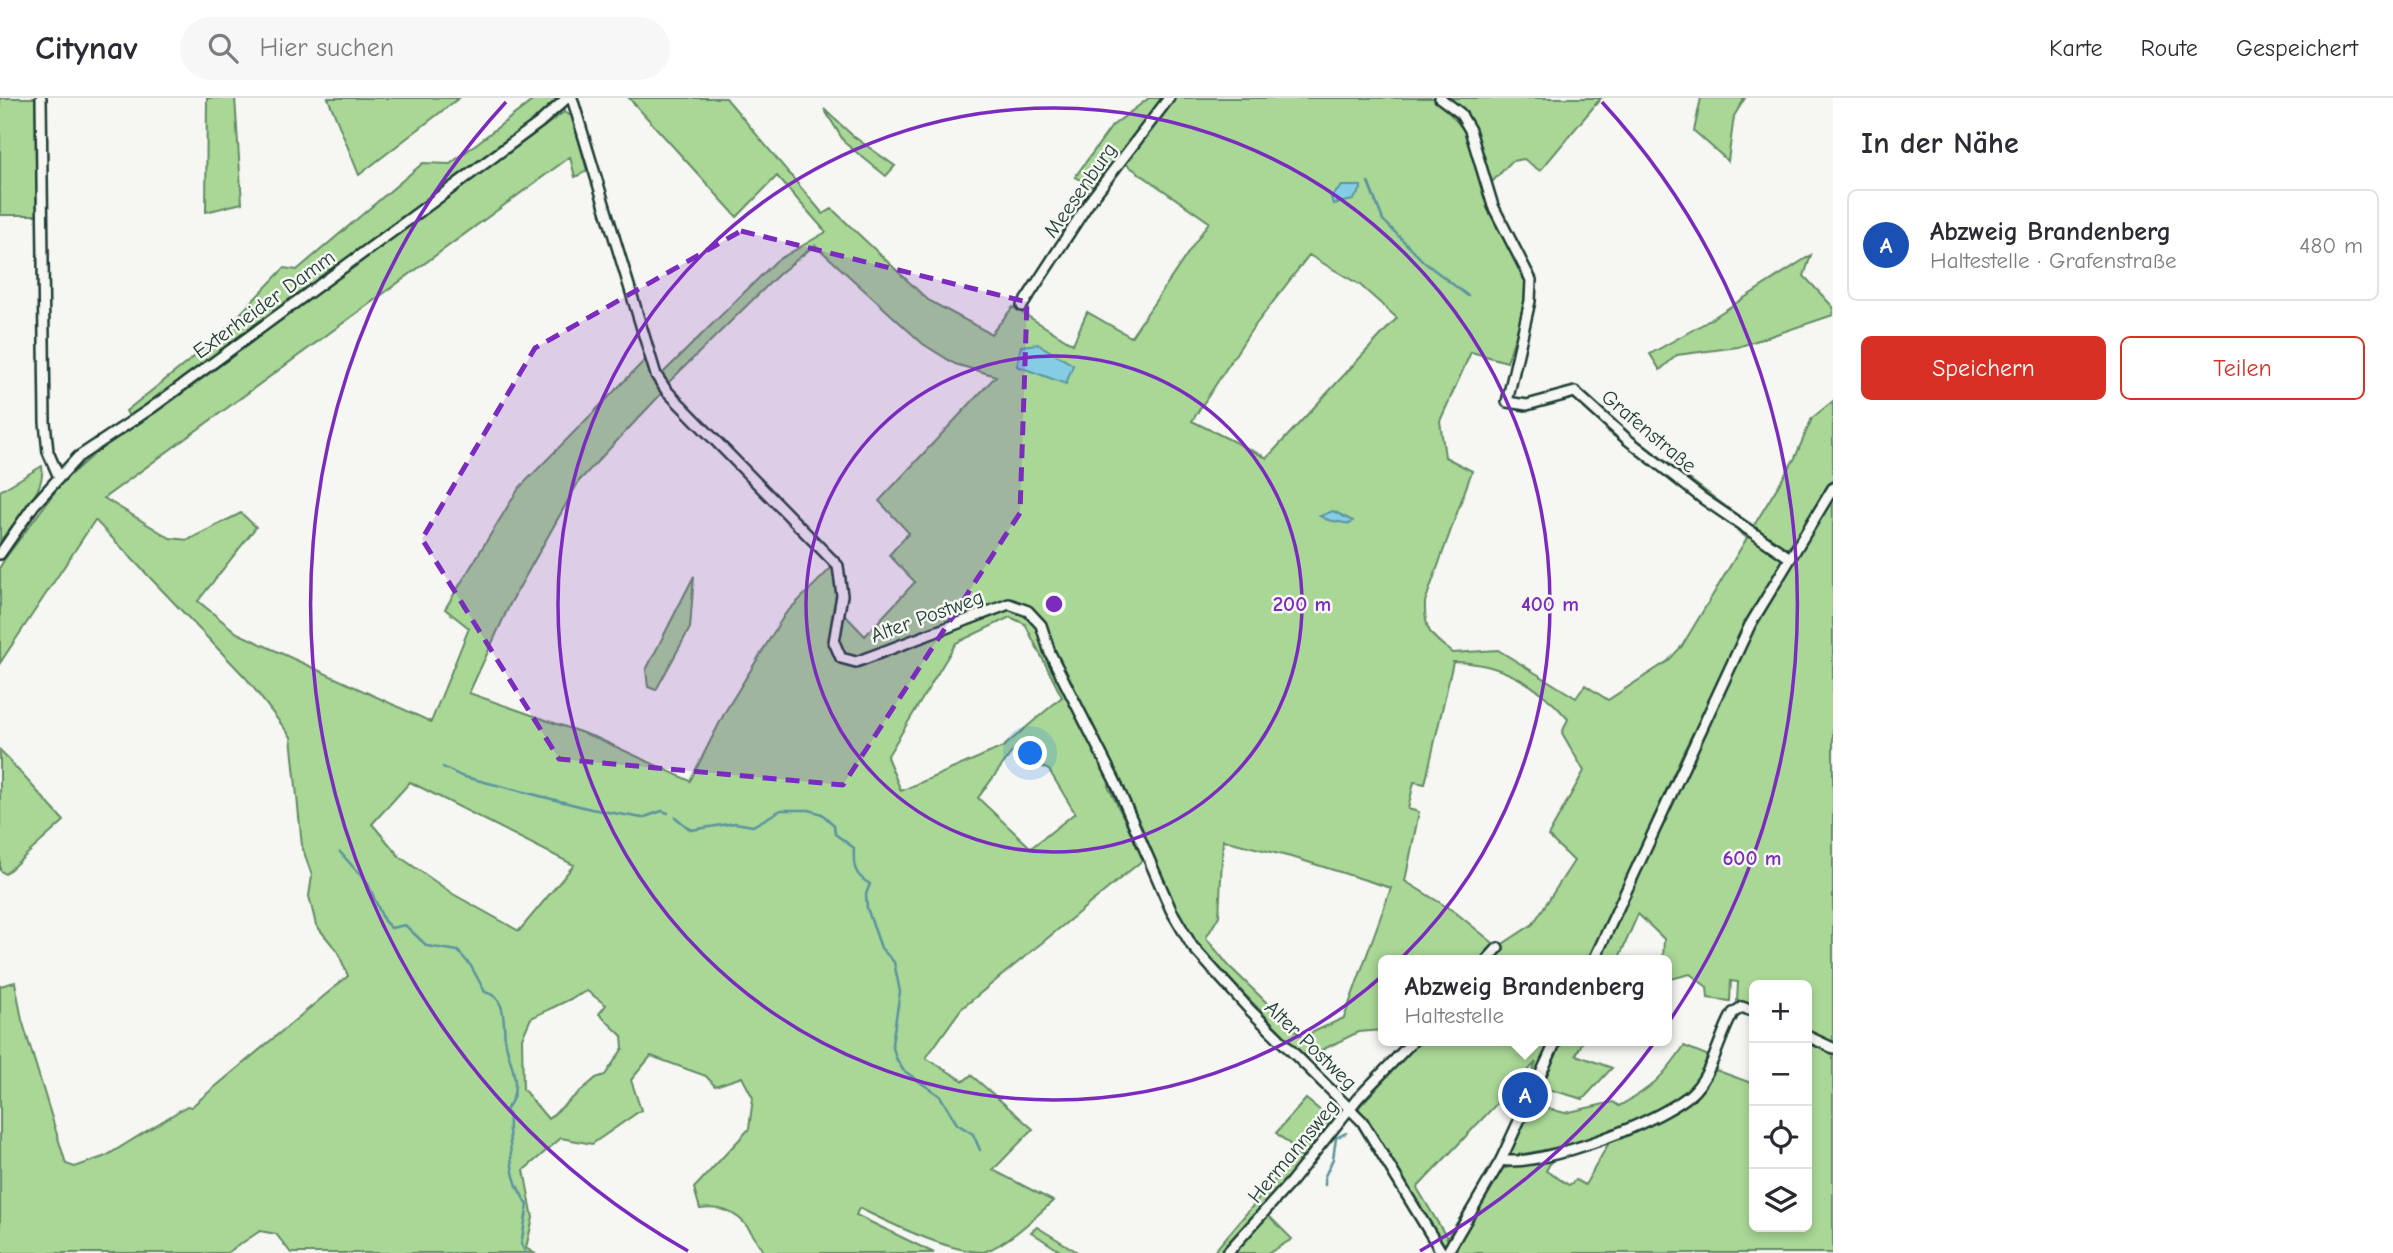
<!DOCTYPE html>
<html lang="de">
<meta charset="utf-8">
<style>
body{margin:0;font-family:"Comic Neue",sans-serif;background:#f7f7f7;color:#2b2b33}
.controls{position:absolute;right:21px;bottom:21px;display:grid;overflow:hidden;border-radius:10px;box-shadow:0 4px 10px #0003}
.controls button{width:63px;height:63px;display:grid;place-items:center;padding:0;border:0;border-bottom:2px solid #e1e1e2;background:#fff;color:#2b2b33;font:35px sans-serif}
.you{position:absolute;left:1031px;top:656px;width:24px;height:24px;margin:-18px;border:5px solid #fff;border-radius:50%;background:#1a73e8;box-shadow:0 0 0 10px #1a73e833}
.badge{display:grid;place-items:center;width:46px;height:46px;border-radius:50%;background:#d93025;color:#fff;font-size:23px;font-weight:700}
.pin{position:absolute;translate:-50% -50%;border:4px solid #fff;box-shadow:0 2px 7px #0006}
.popup{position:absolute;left:1378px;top:857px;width:294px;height:91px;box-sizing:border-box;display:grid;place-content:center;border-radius:10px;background:#fff;filter:drop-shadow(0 2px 5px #0005);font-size:23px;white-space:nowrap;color:#7c7c81}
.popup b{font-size:26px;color:#2b2b33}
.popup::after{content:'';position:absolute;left:50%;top:100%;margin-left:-14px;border:14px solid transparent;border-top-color:#fff}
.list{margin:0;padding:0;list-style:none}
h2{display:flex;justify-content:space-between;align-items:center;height:91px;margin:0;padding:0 28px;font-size:30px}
h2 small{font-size:23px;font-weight:400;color:#7c7c81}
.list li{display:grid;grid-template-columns:46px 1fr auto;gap:21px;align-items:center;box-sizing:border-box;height:112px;margin:0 14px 14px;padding:0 14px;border:2px solid #e1e1e2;border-radius:10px}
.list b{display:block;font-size:26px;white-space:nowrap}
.list p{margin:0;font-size:23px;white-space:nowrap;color:#7c7c81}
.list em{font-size:23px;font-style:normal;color:#7c7c81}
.actions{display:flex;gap:14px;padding:21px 28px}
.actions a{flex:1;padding:16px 0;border:2px solid #d93025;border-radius:10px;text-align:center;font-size:24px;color:#d93025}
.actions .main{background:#d93025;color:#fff}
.icon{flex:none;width:38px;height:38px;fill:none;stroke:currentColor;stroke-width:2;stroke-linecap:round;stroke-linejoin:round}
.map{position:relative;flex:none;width:1833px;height:1155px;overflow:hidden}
header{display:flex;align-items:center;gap:42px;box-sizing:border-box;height:98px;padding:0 35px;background:#fff;border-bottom:2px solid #e1e1e2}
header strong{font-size:33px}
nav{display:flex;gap:38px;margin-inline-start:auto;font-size:24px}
.search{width:490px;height:63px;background:#f7f7f7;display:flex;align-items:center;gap:18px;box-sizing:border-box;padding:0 24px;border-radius:38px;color:#7c7c81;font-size:26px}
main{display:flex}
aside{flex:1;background:#fff}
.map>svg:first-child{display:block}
.green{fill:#a9d796;stroke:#648a65;stroke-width:2;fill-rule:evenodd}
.water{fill:#84cde4;stroke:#5c939e;stroke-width:2}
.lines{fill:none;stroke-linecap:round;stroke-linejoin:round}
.stream{stroke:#5c939e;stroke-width:2.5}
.minor-casing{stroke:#1f3d34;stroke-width:14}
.minor{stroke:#f6f6f2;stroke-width:9}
.marked{fill:#7b2cbf;fill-opacity:0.2;stroke:#7b2cbf;stroke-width:5;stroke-dasharray:14 9;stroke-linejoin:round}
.ring{fill:none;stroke:#7b2cbf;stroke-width:3.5}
.labels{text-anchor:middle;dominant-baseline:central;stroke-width:5;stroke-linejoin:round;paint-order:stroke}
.street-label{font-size:21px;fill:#1f3d34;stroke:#f6f6f2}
.centre{fill:#7b2cbf;stroke:#f6f6f2;stroke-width:3.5}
.ring-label{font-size:21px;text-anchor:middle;font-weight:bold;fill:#7b2cbf;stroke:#f6f6f2;stroke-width:5;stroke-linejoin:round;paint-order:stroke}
</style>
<header>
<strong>Citynav</strong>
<div class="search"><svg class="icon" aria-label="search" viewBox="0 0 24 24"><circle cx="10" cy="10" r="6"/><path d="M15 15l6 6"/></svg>Hier suchen</div>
<nav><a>Karte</a><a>Route</a><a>Gespeichert</a></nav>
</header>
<main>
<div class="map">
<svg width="1833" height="1155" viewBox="0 0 1833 1155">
<rect width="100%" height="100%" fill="#f6f6f2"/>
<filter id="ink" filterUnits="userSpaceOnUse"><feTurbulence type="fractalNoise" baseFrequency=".0143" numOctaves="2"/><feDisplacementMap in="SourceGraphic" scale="14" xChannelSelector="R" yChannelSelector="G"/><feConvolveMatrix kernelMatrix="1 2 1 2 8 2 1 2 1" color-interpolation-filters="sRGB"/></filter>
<g filter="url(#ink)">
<g class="green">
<path d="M 0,0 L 36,0 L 38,117 L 0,117 Z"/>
<path d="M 207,0 L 235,0 L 242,105 L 206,114 Z"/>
<path d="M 328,0 L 459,0 L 359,77 Z"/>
<path d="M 536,0 L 561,0 L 535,23 L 130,320 L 126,313 L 214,243 L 284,170 L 297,172 L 423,65 L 450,66 Z"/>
<path d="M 629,0 L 726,0 L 823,116 L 832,111 L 928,202 L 991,236 L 1013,209 L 1073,246 L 1087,214 L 1131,239 L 1209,124 L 1123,64 L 1173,0 L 1436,0 L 1465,33 L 1489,108 L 1527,182 L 1520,239 L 1514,242 L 1507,264 L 1471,254 L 1440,323 L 1445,359 L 1472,373 L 1425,504 C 1424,534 1431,538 1453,555 L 1498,552 L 1576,600 L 1585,587 L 1608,602 L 1668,563 L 1682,548 L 1747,440 L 1606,332 L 1609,330 L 1779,457 L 1781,462 C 1778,490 1746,508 1744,534 L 1682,657 L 1590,862 L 1383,862 L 1383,932 L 1358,934 L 1306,960 L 1196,846 L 1172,804 L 1123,688 L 1108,688 L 1144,761 L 961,911 L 926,960 L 964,983 L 971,977 L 1033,1031 L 993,1072 L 1053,1103 C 1033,1121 1010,1144 984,1154 C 951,1155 889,1125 859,1110 L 856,1117 L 934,1155 L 764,1155 C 747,1126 736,1106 700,1111 L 694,1090 L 749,1031 L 753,1000 L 742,979 L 715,988 L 706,978 L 651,958 L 631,982 L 641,1012 L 592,1046 L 561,1040 L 524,1072 L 533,1120 L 526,1150 L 534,1155 L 291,1155 L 276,1136 L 260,1133 L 227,1155 L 0,1155 L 0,888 L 15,884 L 22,922 L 66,1066 L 75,1069 L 106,1058 L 187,1008 L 191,1009 L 348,878 L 338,854 L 316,827 L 309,798 L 312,778 L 302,748 L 291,639 L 246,580 L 95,422 L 0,565 L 0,469 L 4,462 L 63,383 L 102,349 L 165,308 L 564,14 L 572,18 L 587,73 L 575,79 L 570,59 L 104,400 L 170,440 L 188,442 L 241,415 L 256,429 L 198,503 L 237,535 L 431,624 L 469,530 L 445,511 L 519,390 L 645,262 L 662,295 L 579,383 L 510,506 L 469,595 L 597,640 L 690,683 L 725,614 L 785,516 L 833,468 L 846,479 L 844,516 L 865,538 L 915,484 L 889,457 L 909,435 L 879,403 L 996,278 L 955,266 L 923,246 L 815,147 L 779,176 L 668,285 L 662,276 L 776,163 L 826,134 L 777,78 L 737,119 ZM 1309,157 L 1360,187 L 1397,220 L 1267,360 L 1192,323 L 1250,234 ZM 1010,519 L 1025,526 L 1062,599 L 1003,649 L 901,693 L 887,659 L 956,545 ZM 1453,564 C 1499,564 1538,586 1568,621 L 1562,635 L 1584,673 L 1548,738 L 1574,763 L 1533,826 L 1498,849 L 1455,814 L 1405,783 L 1419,714 L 1408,711 L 1414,684 L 1425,686 ZM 1012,654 L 1049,672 L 1075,715 L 1031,750 L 978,700 ZM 410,684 L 574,767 L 519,833 L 453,796 L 400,759 L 372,726 ZM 1223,742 L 1295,760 L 1391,790 L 1344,920 L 1302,939 L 1229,868 L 1206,840 L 1219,818 ZM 587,893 L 606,907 L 599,916 L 622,938 L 623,950 L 605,977 L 596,980 L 548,1021 L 523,991 L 522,940 L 531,920 Z"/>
<path d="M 1149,0 L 1167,0 L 1093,89 L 1075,79 L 1112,28 Z"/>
<path d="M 1447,0 L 1601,0 L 1540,73 L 1524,61 L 1512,63 L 1490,86 L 1474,32 Z"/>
<path d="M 1701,0 L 1745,0 L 1734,18 L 1728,63 L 1694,33 Z"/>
<path d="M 824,11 L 853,38 L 895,68 L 886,78 L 845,45 Z"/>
<path d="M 1811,157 L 1804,178 L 1833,209 L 1833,217 L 1738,249 L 1677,257 L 1660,272 L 1650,256 L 1705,225 Z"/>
<path d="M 1833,303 L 1833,381 L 1795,444 L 1785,452 L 1746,428 L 1629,340 L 1615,325 L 1753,429 L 1795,360 L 1812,320 Z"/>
<path d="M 42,368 C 46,395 15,422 0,443 L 0,393 Z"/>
<path d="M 1833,396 L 1833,947 L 1807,935 L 1807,887 L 1754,887 L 1754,910 L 1737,903 L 1738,884 L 1731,883 L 1730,903 L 1708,900 L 1707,889 L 1690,876 L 1667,882 L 1667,862 L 1663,862 L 1664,841 L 1638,816 L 1618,862 L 1596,862 L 1735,564 Z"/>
<path d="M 694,478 L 690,530 L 656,592 L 648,589 L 646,572 Z"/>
<path d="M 0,652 L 64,723 L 5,776 L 0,772 Z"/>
<path d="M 1807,940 L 1833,953 L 1833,1155 L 1453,1155 L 1501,1071 L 1553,1060 L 1546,1073 L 1569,1087 L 1576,1082 L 1585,1087 L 1611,1041 L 1687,1003 L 1710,970 L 1754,986 L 1754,1129 L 1807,1129 Z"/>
<path d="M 1420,943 L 1552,943 L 1530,989 L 1527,988 L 1536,964 L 1417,1090 L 1447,1140 L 1494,1067 L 1449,1144 L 1443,1146 L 1360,1017 L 1359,1009 Z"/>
<path d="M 1559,943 L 1583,943 L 1576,957 L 1612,970 L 1583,1001 L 1544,990 L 1542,984 Z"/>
<path d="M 1684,948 L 1709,958 C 1704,970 1699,982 1690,991 C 1652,1028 1563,1050 1511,1058 L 1509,1054 L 1530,1010 L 1535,1007 L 1565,1015 L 1613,1004 L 1619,1008 C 1652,990 1663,979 1684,948 Z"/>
<path d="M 1306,1001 L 1326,1017 L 1297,1052 L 1276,1035 Z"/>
<path d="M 1343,1009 L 1344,1013 L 1305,1061 L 1296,1057 L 1332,1014 Z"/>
<path d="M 1293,1060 L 1298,1063 L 1298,1070 L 1225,1155 L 1213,1155 Z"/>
<path d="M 1267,1116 L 1292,1141 L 1269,1155 L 1233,1155 Z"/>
<path d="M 1037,1129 L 1079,1155 L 1063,1155 L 1031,1134 Z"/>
</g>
<g class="water">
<path d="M 1342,88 L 1361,88 L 1361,91 L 1353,102 L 1333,106 L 1331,99 Z"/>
<path d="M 1038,246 L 1073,267 L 1066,286 L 1017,268 L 1021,248 Z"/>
<path d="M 1333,413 L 1353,423 L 1350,426 L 1328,422 L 1320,418 Z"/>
</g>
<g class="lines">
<g class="stream">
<path d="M 1368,84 L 1383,122 L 1424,164 L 1468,198"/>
<path d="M 443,669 L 461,678 L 591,711 L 642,720 L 662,713 L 668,715"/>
<path d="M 675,719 L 691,732 L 735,725 L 753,728 L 781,712 L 809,712 L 822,716 L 834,727 L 835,736 L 854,750 C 853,768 854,777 870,786 L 866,796 L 867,810 L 881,850 L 894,864 L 900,894 L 892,946 L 896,960 L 903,972 L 940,998 L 957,1026 L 973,1036 L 980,1052"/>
<path d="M 340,754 L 368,786 L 384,823 L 391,830 L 405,827 L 427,848 L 458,853 L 471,868 L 485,894 C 507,899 503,924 505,941 C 508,960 518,977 514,996 C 513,1002 509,1007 506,1012 C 511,1020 508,1025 509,1033 C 512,1064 509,1080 528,1107 L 521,1146 L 526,1155"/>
<path d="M 1325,1087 L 1325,1078 L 1333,1061 L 1336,1040 L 1346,1035"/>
</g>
<defs>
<g id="minor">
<path d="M 41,0 L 45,324 L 48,354 L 58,377"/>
<path d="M 572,0 L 656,277 L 666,292 L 838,468 L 842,497 L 834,544 L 841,560 L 856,564 L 1009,506 L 1028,513 L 1041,527 L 1050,555 L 1115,683 L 1171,812 L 1192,848 L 1249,911 L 1362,1023 L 1442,1155"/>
<path d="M 1440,0 L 1460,15 L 1470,32 L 1493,108 L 1531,182 L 1530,203 L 1507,304 L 1527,307 L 1575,294 L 1628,342 L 1702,400 L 1790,460"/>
<path d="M 1022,208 L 1090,103 L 1169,0"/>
<path d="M 0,456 L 34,407 L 78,359 L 150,311 L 419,114 L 539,25 L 567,0"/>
<path d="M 1487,862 L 1498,850"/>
<path d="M 1594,862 L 1750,527 L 1833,390"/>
<path d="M 1807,938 L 1833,950"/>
<path d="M 1501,1062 C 1538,1071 1669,1021 1695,992 C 1714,971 1719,939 1733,915 L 1742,909 L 1754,914"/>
<path d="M 1227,1155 L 1290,1085 L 1358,1000 L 1413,943"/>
<path d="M 1447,1155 L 1501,1062 L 1556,943"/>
</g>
</defs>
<use href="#minor" class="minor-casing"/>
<use href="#minor" class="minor"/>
</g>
</g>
<path class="marked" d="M 741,133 L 1027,204 L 1020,415 L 843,687 L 559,661 L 422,441 L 535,250 Z"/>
<g class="ring">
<circle cx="1054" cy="506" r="248"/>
<circle cx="1054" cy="506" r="496"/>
<path d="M688 1153A743 743 0 0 1 506 4M1602 4A743 743 0 0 1 1420 1153"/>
</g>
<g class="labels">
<g class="street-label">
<text transform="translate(1080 92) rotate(-55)">Meesenburg</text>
<text transform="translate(264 206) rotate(-36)">Exterheider Damm</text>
<text transform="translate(1649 333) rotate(40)">Grafenstraße</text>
<text transform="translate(927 518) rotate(-20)">Alter Postweg</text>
<text transform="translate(1311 947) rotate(44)">Alter Postweg</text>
<text transform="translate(1293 1053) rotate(-50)">Hermannsweg</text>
</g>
</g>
<circle cx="1054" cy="506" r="10" class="centre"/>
<g class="ring-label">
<text x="1302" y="513">200 m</text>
<text x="1550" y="513">400 m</text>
<text x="1752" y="767">600 m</text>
</g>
</svg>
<div class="controls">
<button>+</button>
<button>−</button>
<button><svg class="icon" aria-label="locate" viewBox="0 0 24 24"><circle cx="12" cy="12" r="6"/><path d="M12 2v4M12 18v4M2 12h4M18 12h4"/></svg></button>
<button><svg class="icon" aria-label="layers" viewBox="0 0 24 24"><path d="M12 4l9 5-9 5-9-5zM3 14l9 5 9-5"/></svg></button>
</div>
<div class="you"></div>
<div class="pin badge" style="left:1525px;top:997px;background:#1a4fb4">A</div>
<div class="popup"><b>Abzweig Brandenberg</b>Haltestelle</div>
</div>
<aside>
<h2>In der Nähe<small></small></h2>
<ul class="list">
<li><span class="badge" style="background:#1a4fb4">A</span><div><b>Abzweig Brandenberg</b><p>Haltestelle · Grafenstraße</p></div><em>480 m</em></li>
</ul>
<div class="actions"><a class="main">Speichern</a><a>Teilen</a></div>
</aside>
</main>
